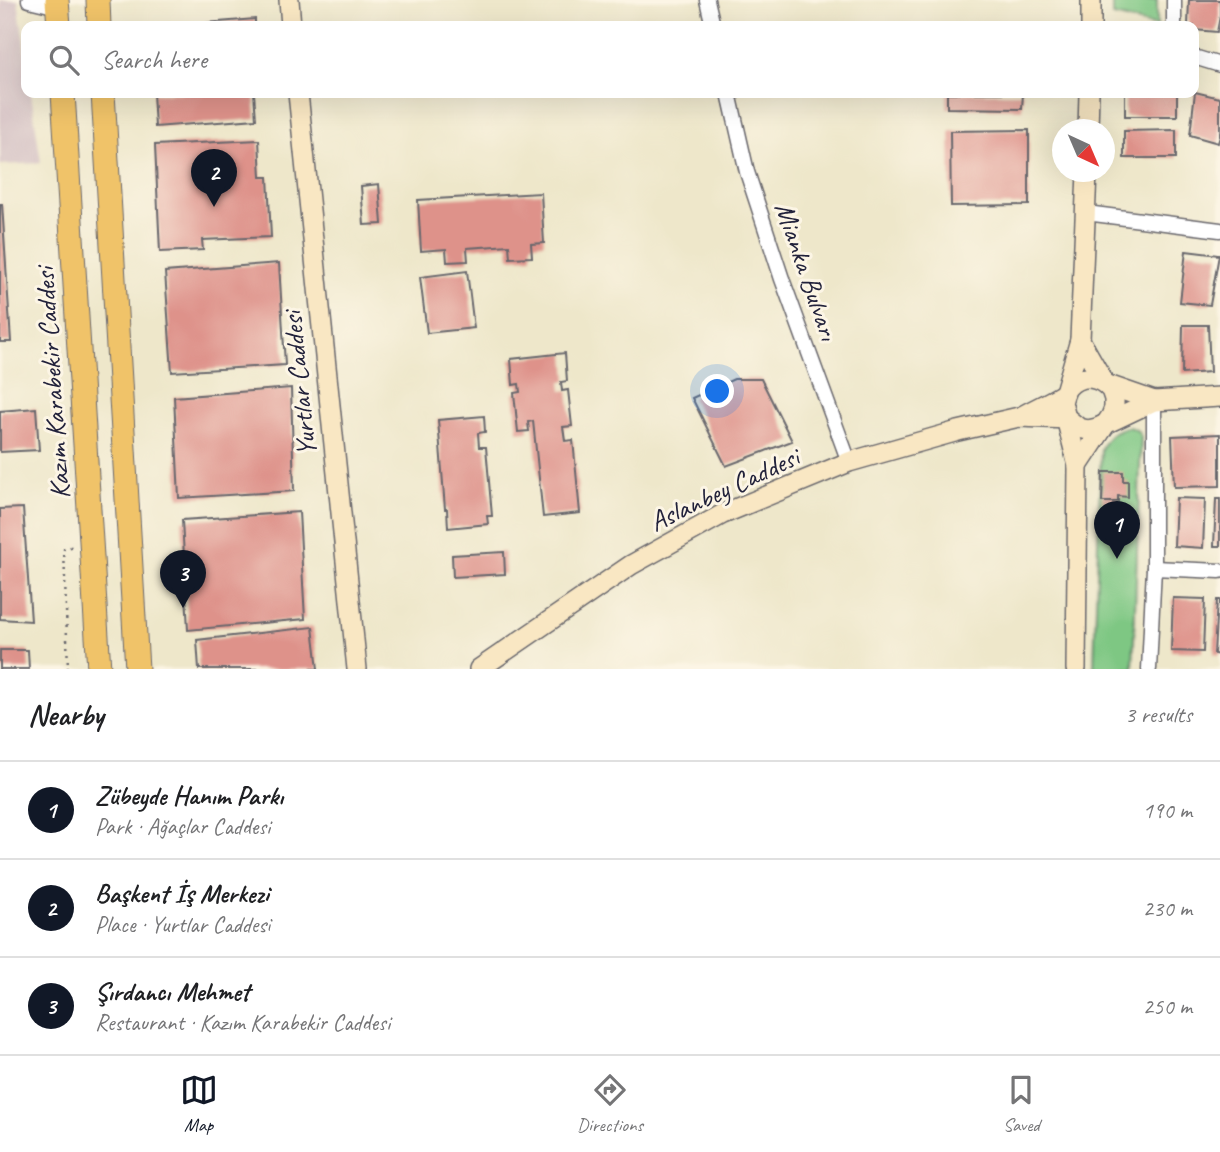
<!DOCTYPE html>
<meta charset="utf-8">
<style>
body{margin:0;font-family:Caveat,sans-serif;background:#f2f2f2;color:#202124}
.compass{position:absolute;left:1052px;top:119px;width:63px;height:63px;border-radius:50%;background:#fff;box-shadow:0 7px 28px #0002;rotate:136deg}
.you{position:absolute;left:718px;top:392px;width:24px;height:24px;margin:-18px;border:5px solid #fff;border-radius:50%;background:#1a73e8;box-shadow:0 0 0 10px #1a73e833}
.badge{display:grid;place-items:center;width:46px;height:46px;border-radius:50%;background:#111827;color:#fff;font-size:23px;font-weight:700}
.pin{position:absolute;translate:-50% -58px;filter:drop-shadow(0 2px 4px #0008)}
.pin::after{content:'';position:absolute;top:37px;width:24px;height:21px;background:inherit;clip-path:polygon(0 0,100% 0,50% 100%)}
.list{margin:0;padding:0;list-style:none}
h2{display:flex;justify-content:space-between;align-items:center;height:91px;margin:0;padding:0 28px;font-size:30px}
h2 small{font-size:23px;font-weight:400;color:#757577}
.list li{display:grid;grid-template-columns:46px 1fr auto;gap:21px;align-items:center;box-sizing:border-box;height:98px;padding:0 28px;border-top:2px solid #e0e0e0}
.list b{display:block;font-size:26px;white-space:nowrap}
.list p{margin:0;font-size:23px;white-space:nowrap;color:#757577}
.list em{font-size:23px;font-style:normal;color:#757577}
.icon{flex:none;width:38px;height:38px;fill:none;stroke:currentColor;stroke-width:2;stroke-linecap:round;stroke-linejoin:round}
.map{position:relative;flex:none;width:1220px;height:669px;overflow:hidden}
.search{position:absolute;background:#fff;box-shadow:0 7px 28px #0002;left:21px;right:21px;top:21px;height:77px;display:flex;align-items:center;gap:18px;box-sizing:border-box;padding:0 24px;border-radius:14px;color:#757577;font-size:26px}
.sheet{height:385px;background:#fff}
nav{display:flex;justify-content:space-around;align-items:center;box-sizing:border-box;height:98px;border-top:2px solid #e0e0e0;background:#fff;font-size:19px;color:#757577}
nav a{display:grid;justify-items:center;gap:4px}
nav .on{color:#111827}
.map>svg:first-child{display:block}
.industrial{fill:#d2bec2}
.green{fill:#7ec783;stroke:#50745f;stroke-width:2}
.building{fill:#de928a}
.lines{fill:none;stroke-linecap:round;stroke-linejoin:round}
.street-casing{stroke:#69676d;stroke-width:17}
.secondary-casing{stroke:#69676d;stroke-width:22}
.primary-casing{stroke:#69676d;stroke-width:25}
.path{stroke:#69676d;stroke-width:2.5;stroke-dasharray:2 5;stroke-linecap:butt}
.street{stroke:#fff;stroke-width:14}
.secondary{stroke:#f9e7c3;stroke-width:19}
.primary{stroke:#f0c369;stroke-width:23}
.labels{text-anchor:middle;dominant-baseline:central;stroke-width:6;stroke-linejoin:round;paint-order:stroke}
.street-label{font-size:28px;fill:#22223b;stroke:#fcf5e5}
</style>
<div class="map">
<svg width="1220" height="669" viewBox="0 0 1220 669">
<rect width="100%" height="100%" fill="#fcf5e5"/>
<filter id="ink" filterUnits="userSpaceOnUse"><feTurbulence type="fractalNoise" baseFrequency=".0143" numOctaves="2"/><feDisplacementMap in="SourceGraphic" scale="14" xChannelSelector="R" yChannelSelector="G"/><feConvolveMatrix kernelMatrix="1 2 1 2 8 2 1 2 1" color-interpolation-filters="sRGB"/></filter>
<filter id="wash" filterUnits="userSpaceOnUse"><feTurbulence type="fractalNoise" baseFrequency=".00686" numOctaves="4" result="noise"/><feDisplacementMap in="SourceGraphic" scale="28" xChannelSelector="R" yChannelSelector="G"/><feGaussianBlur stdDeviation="1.57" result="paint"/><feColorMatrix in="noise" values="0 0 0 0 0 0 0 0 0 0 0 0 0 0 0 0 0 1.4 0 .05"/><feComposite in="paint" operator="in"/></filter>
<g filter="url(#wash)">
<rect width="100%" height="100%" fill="#eee7ca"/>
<path class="industrial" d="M 0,0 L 18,0 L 26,60 L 26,93 L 31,93 L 41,163 L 0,165 Z"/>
<g class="green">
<path d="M 1113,0 L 1157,0 L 1157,26 L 1113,16 Z"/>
<path d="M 1128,427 C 1135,428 1138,430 1141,437 L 1133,669 L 1094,669 L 1101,449 C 1106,437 1115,429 1128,427 Z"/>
</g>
<g id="blocks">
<g class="building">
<path d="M 1189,0 L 1220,0 L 1220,16 L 1217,32 L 1194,30 L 1194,26 L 1188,26 Z"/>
<path d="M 255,19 L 255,26 L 194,26 L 194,24 Z"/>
<path d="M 1195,92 L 1220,98 L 1220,136 L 1218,143 L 1190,135 Z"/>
<path d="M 153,93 L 254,93 L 256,119 L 155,127 Z"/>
<path d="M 947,93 L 1023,93 L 1022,109 L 947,108 Z"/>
<rect x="1125" y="93" width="52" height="23"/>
<path d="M 1029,130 L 1029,205 L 951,206 L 950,131 Z"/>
<path d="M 1176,130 L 1176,158 L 1124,158 L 1124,131 Z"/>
<path d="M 259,140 L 261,177 L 268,177 L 271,237 L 202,240 L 203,250 L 160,252 L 155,145 Z"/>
<path d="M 379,184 L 382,224 L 364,225 L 361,186 Z"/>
<path d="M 541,193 L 544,243 L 531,244 L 532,257 L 510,258 L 509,245 L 467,248 L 468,261 L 447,262 L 446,249 L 421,251 L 418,200 Z"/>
<path d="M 0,204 L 2,204 L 11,342 L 0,342 Z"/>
<path d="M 1186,251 L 1219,255 L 1210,305 L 1180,302 Z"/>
<path d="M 279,263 L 285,365 L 172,372 L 165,272 Z"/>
<path d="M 467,271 L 474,328 L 427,333 L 420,277 Z"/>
<path d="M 1183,325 L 1208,325 L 1210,372 L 1182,374 Z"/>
<path d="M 565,353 L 567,381 L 561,382 L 562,391 L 568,390 L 572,426 L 563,427 L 565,441 L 573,440 L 580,513 L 543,517 L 533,421 L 528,422 L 529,431 L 518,432 L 514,393 L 520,392 L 519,384 L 513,385 L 511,359 Z"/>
<path d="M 734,379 L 761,379 L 792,441 L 726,466 L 692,398 Z"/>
<path d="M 291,388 L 294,491 L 179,498 L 174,397 Z"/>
<path d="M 36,408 L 39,450 L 0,452 L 0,411 Z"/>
<path d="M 484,416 L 485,432 L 478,433 L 479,447 L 486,447 L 492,516 L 487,516 L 488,524 L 448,528 L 447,509 L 445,509 L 438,420 Z"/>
<path d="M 1220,434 L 1220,486 L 1174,487 L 1172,436 Z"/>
<path d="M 1103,472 L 1123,472 L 1123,481 L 1128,481 L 1128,497 L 1118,496 L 1118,502 L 1102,502 Z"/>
<path d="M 1176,498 L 1205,499 L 1203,548 L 1174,546 Z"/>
<path d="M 1216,499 L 1220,499 L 1220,546 L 1214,546 Z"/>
<path d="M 23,508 L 31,621 L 0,619 L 0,509 Z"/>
<path d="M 299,512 L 305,619 L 188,630 L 182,520 Z"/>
<path d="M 504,552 L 505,574 L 453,577 L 452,555 Z"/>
<path d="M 1173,598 L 1205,599 L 1203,652 L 1171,651 Z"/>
<path d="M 1217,600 L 1220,600 L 1220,655 L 1214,654 Z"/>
<path d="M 313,627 L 318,669 L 199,669 L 197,640 Z"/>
<path d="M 0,650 L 28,650 L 29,669 L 0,669 Z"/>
</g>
</g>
</g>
<g filter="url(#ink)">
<use href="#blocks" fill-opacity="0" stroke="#69676d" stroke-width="2"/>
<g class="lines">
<defs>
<g id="street">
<path d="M 29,0 L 58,7"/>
<path d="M 707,0 L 713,26"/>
<path d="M 1174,0 L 1174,26"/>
<path d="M 1194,57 L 1220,65"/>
<path d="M 729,93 L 747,172 L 782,279 L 849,462"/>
<path d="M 1086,213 L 1220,230"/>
<path d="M 1154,568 L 1220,571"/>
<path d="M 1149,669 L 1154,568 L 1154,401"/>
</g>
<g id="secondary">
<path d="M 289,0 L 291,26"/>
<path d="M 1091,26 L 1091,0"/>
<path d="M 298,93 L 357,669"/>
<path d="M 1088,130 L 1089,93"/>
<path d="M 1020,417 C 1034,409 1048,403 1061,395 C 1069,390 1062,394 1068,387 C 1079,375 1093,376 1105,384 L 1154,401"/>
<path d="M 1078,466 L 1111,416 L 1114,408 L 1114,399 L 1111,390 L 1105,384 L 1080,340"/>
<path d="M 479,669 L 631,565 L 723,514 L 849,462 L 958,431 L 1019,417 L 1068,419 L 1079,428 L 1088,430 L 1097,428 L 1154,401 L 1220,397"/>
<path d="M 1076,669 L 1078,466 L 1062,402 L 1080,340 L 1087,172"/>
</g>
<g id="primary">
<path d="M 57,0 L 59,26"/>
<path d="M 98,0 L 99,26"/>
<path d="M 63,93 L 99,669"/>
<path d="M 103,93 L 137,669"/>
</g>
</defs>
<use href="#street" class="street-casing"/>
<use href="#secondary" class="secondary-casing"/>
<use href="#primary" class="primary-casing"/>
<path class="path" d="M 68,669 L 64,549 L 74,546"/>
<use href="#street" class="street"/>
<use href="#secondary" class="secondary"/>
<use href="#primary" class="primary"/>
</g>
</g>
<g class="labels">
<g class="street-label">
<text transform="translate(807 271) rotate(71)">Mianka Bulvarı</text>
<text transform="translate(52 383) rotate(-94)">Kazım Karabekir Caddesi</text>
<text transform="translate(299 384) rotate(-96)">Yurtlar Caddesi</text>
<text transform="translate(724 489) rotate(-25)">Aslanbey Caddesi</text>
</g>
</g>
</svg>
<svg class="compass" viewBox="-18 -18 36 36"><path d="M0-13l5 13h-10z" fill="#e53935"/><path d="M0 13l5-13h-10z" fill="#757577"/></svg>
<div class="you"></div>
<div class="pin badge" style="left:1117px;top:559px">1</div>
<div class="pin badge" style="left:214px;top:207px">2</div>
<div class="pin badge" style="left:183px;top:608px">3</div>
<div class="search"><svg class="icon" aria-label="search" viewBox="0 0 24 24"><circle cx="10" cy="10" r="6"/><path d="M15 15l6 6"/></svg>Search here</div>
</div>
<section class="sheet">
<h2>Nearby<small>3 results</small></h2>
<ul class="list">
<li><span class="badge">1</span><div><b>Zübeyde Hanım Parkı</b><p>Park · Ağaçlar Caddesi</p></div><em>190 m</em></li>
<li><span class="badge">2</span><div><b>Başkent İş Merkezi</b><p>Place · Yurtlar Caddesi</p></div><em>230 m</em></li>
<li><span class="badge">3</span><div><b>Şırdancı Mehmet</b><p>Restaurant · Kazım Karabekir Caddesi</p></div><em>250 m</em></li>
</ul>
</section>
<nav>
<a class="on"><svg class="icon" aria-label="map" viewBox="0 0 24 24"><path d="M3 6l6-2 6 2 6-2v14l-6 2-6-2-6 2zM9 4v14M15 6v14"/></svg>Map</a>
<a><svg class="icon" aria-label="directions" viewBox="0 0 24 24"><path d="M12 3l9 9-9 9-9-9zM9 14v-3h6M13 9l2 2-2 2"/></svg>Directions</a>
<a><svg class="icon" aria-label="saved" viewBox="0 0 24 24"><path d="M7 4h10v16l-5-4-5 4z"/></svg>Saved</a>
</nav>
